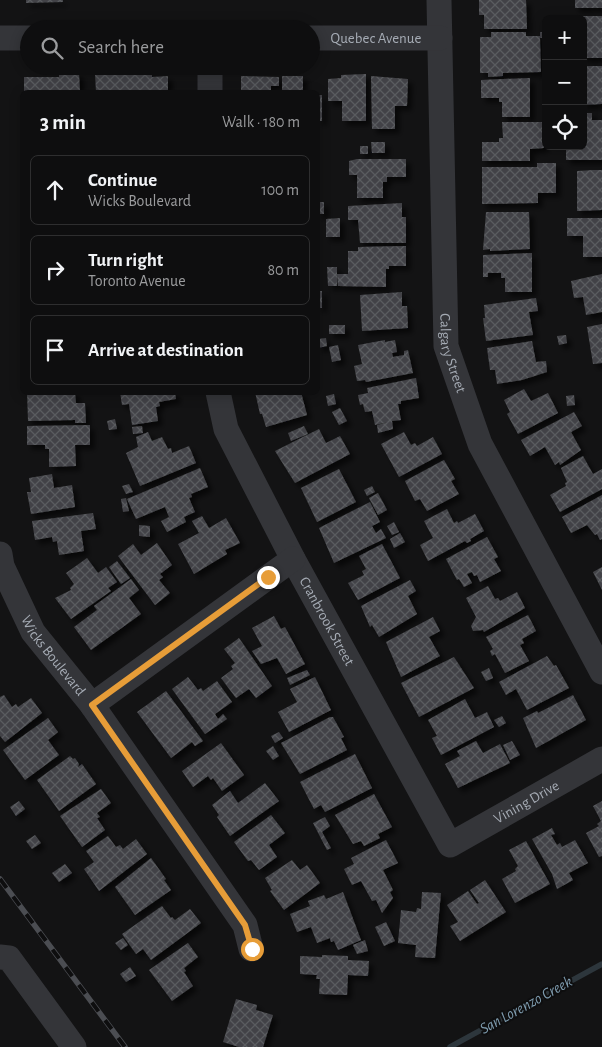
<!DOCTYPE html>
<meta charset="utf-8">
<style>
body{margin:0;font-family:"Alegreya Sans",sans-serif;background:#171718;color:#f1f3f6}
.controls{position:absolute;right:15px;top:15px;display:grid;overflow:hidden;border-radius:8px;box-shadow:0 2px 12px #0003}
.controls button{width:45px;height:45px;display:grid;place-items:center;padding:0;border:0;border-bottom:1px solid #2e2e2f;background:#0e0e0f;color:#f1f3f6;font:25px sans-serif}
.stop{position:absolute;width:15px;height:15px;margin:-11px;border:4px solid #e79d38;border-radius:50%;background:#fff}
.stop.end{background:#e79d38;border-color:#fff;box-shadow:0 1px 5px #0008}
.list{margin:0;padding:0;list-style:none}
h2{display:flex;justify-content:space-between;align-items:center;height:65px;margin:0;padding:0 20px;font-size:21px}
h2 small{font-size:16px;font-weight:400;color:#9b9c9e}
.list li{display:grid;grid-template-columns:32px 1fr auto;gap:15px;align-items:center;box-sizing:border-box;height:70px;margin:0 10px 10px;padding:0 10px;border:1px solid #2e2e2f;border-radius:8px}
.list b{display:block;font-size:19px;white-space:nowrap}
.list p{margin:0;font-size:16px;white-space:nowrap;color:#9b9c9e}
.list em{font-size:16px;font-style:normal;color:#9b9c9e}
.icon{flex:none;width:28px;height:28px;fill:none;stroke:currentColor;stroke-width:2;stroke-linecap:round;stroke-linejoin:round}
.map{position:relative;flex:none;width:602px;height:1047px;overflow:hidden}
.search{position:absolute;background:#0e0e0f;box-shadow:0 2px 12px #0003;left:20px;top:20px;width:300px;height:55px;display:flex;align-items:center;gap:12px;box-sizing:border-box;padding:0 18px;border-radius:28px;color:#9b9c9e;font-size:19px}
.panel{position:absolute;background:#0e0e0f;box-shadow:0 2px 12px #0003;left:20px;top:90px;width:300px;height:305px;border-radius:8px}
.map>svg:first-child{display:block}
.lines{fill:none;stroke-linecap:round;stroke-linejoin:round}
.stream{stroke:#2d363c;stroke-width:5.5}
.building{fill:url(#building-cross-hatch);filter:url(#shadow)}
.minor{stroke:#343539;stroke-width:25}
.rail-casing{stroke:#4b4d52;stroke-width:5.5}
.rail{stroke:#0e0e0f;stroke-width:4;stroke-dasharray:11;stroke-linecap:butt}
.route{stroke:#e79d38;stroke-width:6}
.labels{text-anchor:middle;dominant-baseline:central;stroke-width:4;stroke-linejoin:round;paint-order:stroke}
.street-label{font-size:15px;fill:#a5abb4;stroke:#0e0e0f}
.water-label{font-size:16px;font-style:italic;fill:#7e9bae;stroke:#0e0e0f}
</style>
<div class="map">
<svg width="602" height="1047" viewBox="0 0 602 1047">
<defs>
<pattern id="building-cross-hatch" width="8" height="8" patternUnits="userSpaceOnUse" patternTransform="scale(1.25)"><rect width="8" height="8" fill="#424347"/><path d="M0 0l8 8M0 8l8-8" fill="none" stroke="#5a5b5f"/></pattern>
<filter id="shadow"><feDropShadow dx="4.5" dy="4.5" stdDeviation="2.5" flood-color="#0009"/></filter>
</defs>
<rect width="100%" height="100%" fill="#131314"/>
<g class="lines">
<path class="stream" d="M 450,1047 L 602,964"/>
</g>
<g class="building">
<path d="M 26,0 L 63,0 L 63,2 L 26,3 Z"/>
<path d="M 479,0 L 526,0 L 527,29 L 484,29 L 484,15 L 479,15 Z"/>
<rect x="575" y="0" width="27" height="8"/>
<path d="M 576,16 L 602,16 L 602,58 L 583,58 L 583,19 L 576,19 Z"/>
<path d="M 491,32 L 526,32 L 526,36 L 540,36 L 540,32 L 546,32 L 546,38 L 540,38 L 541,72 L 503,73 L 503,76 L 488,77 L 488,73 L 480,73 L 480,37 L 491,37 Z"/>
<path d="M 583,66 L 602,66 L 602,104 L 583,105 Z"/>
<path d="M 79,73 L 80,92 L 24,92 L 24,77 L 59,77 L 59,74 Z"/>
<path d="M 152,73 L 152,77 L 168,76 L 168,92 L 96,92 L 95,74 Z"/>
<path d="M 366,74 L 366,121 L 342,121 L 342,101 L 328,101 L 328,79 L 341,78 L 341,75 Z"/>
<path d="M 241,76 L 279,77 L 279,86 L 271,86 L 271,92 L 241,92 Z"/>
<rect x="282" y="76" width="21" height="16"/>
<path d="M 371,76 L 408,79 L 407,106 L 395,106 L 395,129 L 372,129 Z"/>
<path d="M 530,78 L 530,117 L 502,117 L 502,102 L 499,102 L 499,98 L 481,98 L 481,80 Z"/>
<rect x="318" y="95" width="4" height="26"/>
<path d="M 583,113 L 592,113 L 592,120 L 602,120 L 602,160 L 566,160 L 566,146 L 583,146 Z"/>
<path d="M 502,122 L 544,122 L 544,148 L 530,149 L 530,161 L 482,161 L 482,142 L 499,142 L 499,138 L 503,138 Z"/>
<path d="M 371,142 L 385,142 L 385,153 L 372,153 Z"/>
<rect x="360" y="146" width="8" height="8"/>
<path d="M 357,159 L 406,159 L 406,177 L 387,177 L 387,182 L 383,182 L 383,198 L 357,198 L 357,175 L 349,175 L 349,161 Z"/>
<path d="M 537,163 L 556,163 L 556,193 L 538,193 L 538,203 L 482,204 L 482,167 L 537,167 Z"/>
<path d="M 593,170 L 602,170 L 602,210 L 577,211 L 577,171 Z"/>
<rect x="318" y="202" width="6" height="12"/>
<path d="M 402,203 L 402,217 L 406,217 L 406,243 L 360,243 L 358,220 L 348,220 L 348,206 Z"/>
<path d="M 486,212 L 529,212 L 530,249 L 490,251 L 490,249 L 483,250 Z"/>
<path d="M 340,218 L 340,237 L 326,237 L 326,219 Z"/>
<path d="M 567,218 L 602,218 L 602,257 L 583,257 L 583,236 L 567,236 Z"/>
<path d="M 406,246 L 406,266 L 389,266 L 389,269 L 386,269 L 386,287 L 338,286 L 337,274 L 348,274 L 348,251 L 358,251 L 358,247 Z"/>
<path d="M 532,253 L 532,292 L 505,292 L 505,278 L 501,278 L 501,273 L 488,273 L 488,277 L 483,277 L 483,255 Z"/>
<path d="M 327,267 L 337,267 L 337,286 L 328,286 Z"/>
<path d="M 602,274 L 602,312 L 586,315 L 583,297 L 574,298 L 571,281 Z"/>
<rect x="318" y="291" width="4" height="17"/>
<path d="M 402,292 L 402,306 L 407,306 L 408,328 L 362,331 L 360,295 Z"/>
<path d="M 536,298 L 538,311 L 529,312 L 533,335 L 486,341 L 483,318 L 485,318 L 484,305 Z"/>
<path d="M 602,324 L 602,363 L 593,364 L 587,327 Z"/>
<rect x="329" y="325" width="16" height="9"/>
<path d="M 566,335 L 567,343 L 559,345 L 557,336 Z"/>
<path d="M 326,338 L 327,346 L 318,348 L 318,339 Z"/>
<path d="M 385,340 L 385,342 L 395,340 L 397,352 L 392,353 L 393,357 L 404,355 L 404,351 L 408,350 L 413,373 L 366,382 L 365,380 L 357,381 L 354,366 L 362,364 L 358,345 Z"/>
<path d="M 532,341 L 536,362 L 546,361 L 547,372 L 522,380 L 497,384 L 495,370 L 490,370 L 487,348 Z"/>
<path d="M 338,345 L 341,360 L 332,362 L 329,347 Z"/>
<path d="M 416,378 L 419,398 L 401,401 L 401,404 L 398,404 L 401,420 L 392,421 L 393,429 L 378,433 L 377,425 L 389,422 L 375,425 L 372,411 L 365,412 L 363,404 L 360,405 L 358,395 L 368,393 L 367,388 Z"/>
<path d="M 524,389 L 531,401 L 548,393 L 558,413 L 518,434 L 507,414 L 510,412 L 504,400 Z"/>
<path d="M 27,392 L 75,392 L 76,403 L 85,403 L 86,423 L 75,423 L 75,420 L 28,421 Z"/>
<path d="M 120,392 L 175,392 L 176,399 L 159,402 L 160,406 L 156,407 L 158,421 L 132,425 L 129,404 L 122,405 Z"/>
<path d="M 255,392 L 301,392 L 307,415 L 266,427 L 262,414 L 260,414 Z"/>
<path d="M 334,394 L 336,404 L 328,406 L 326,396 Z"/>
<path d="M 574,395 L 575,405 L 567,406 L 566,396 Z"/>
<path d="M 340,408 L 347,421 L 339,425 L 332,412 Z"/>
<path d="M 574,412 L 582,426 L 571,432 L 581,450 L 560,465 L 559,462 L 555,465 L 545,447 L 530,456 L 521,440 Z"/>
<path d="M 115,419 L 117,429 L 109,430 L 107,421 Z"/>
<path d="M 90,425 L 90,445 L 75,445 L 76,466 L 49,467 L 49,449 L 45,449 L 45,445 L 27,445 L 27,426 Z"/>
<path d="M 142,426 L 143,433 L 133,434 L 132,427 Z"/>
<path d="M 304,426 L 308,434 L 291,441 L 288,433 Z"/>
<path d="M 319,429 L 326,443 L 340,436 L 350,454 L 295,483 L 275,451 Z"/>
<path d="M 148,432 L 152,441 L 162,437 L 168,449 L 171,448 L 172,453 L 189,446 L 196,463 L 140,486 L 126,453 L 138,447 L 136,437 Z"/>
<path d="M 404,432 L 411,445 L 415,443 L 417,446 L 433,437 L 442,454 L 399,477 L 381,444 Z"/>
<path d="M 583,456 L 593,474 L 602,469 L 602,489 L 560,512 L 550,495 L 566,486 L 565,483 L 567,482 L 561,468 Z"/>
<path d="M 444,460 L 455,479 L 451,481 L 459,494 L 427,511 L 420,499 L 415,501 L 405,481 Z"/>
<path d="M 200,468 L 208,487 L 191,494 L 192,497 L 189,498 L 195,512 L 184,517 L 186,522 L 167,532 L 161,521 L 169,517 L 165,507 L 136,519 L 127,499 Z"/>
<path d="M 339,469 L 356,502 L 317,522 L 301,488 Z"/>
<path d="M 52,474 L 54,488 L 72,485 L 75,507 L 31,514 L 27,492 L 31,492 L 29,478 Z"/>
<path d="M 129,484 L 133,492 L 126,494 L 122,486 Z"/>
<path d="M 372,486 L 375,492 L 367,496 L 364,490 Z"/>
<path d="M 378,493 L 387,510 L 378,515 L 369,498 Z"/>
<path d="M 602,495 L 602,539 L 600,540 L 597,534 L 595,535 L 587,525 L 571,533 L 562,517 Z"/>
<path d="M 126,498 L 129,511 L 123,512 L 121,499 Z"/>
<path d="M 370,502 L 380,522 L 372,526 L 376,533 L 381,529 L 386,538 L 334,563 L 319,528 Z"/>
<path d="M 447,509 L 454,523 L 457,521 L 458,523 L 475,514 L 484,531 L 470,539 L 471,541 L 467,543 L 465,541 L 428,561 L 420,545 L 433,538 L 424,521 Z"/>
<path d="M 93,513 L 96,529 L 81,531 L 84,551 L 59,555 L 57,541 L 53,542 L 52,537 L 35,540 L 32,521 Z"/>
<path d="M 202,516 L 209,528 L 226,518 L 240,543 L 225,550 L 227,554 L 194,574 L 178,544 L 199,533 L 192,521 Z"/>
<path d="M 394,522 L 399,532 L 392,535 L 387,526 Z"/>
<path d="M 139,525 L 150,526 L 150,537 L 139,536 Z"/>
<path d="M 400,533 L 405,542 L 394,548 L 390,539 Z"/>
<path d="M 487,537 L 498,557 L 494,559 L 501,571 L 480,582 L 477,575 L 474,576 L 472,572 L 467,574 L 472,583 L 464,587 L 459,579 L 457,580 L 446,559 Z"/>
<path d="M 157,543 L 172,565 L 160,574 L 163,577 L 159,580 L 170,593 L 155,605 L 118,556 L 133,544 L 141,555 Z"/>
<path d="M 382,544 L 400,578 L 358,600 L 348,583 L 364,575 L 362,571 L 366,569 L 359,556 Z"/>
<path d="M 87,558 L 98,573 L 106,567 L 117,582 L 108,588 L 111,591 L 71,619 L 55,598 L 71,590 L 70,588 L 74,584 L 66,573 Z"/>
<path d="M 117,561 L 130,578 L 121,584 L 109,567 Z"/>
<path d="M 602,567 L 602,590 L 593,572 Z"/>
<path d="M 131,579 L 139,590 L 129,598 L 141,614 L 91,650 L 74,627 L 97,610 L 94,606 Z"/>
<path d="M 410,580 L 416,591 L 408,596 L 417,614 L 379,637 L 372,625 L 370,627 L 361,606 Z"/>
<path d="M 488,586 L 495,599 L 498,598 L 500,601 L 517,592 L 525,608 L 484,632 L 483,630 L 473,631 L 471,626 L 476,617 L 466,598 Z"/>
<path d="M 528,615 L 536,631 L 522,639 L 524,643 L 520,645 L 529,661 L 505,673 L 495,654 L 492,656 L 490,651 L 493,649 L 486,637 Z"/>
<path d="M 274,616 L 281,629 L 285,627 L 305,664 L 286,674 L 277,658 L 261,664 L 252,651 L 262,646 L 252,628 Z"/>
<path d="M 433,617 L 440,631 L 429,637 L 440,656 L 401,677 L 386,642 Z"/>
<path d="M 239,638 L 272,686 L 256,698 L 249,689 L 236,698 L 221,678 L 233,669 L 231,666 L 235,663 L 224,649 Z"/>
<path d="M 547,656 L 554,666 L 556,665 L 569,688 L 527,710 L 516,689 L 506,695 L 499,682 Z"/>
<path d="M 454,657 L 474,688 L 419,717 L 401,683 Z"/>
<path d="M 489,668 L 493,678 L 486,681 L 481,672 Z"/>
<path d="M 307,670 L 310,675 L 290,685 L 287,678 Z"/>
<path d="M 188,677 L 198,690 L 201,688 L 203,691 L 217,681 L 232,702 L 215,714 L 218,719 L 223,714 L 227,719 L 205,734 L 172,689 Z"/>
<path d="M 315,677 L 331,710 L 289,732 L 278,712 L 297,702 L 290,689 Z"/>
<path d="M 166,691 L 203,741 L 195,746 L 192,742 L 171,758 L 137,712 Z"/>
<path d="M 4,695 L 12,707 L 16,704 L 18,707 L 31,698 L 42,713 L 5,742 L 0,736 L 0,697 Z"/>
<path d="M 573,695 L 586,720 L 536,748 L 523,718 L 537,711 L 538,713 Z"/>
<path d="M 465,699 L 475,718 L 487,712 L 494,727 L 441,755 L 432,738 L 437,736 L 428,720 Z"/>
<path d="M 502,716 L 506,723 L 499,727 L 494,720 Z"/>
<path d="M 330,717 L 333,717 L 344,737 L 341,738 L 347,750 L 300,774 L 281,743 Z"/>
<path d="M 48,718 L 58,732 L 48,740 L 59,755 L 25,780 L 3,750 Z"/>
<path d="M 279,732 L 283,738 L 275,743 L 271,736 Z"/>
<path d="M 476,741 L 483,753 L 500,744 L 510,763 L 458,788 L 445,764 L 460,756 L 457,751 Z"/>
<path d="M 512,741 L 520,755 L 510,760 L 503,745 Z"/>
<path d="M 221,743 L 244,775 L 222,791 L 213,778 L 211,780 L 208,776 L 193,787 L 182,771 Z"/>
<path d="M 273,746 L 279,756 L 273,760 L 266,751 Z"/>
<path d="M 355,754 L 372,788 L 325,812 L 321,805 L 314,809 L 300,782 Z"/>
<path d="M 70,756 L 73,759 L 75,758 L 79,764 L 78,767 L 82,764 L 96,784 L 59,811 L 37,780 Z"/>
<path d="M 265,783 L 279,801 L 230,836 L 217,817 L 219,815 L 212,805 L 230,791 L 238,803 Z"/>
<path d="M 101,789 L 111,803 L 97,813 L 100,817 L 97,818 L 105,830 L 82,847 L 60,816 Z"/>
<path d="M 374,794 L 392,827 L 378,834 L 380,838 L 364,846 L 361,841 L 353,844 L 335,815 Z"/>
<path d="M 19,801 L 25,809 L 16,816 L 10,807 Z"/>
<path d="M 602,801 L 602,856 L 599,857 L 586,833 L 599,826 L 597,824 L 601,821 L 593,806 Z"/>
<path d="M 271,815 L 285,833 L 269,845 L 277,857 L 259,870 L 251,860 L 248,861 L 234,842 Z"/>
<path d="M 325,817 L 330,826 L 322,832 L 331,848 L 327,850 L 313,823 Z"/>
<path d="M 552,828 L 555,834 L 551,835 L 557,845 L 560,843 L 562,847 L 575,840 L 588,863 L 569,873 L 573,880 L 557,889 L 552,874 L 532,839 Z"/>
<path d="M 35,835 L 41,843 L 32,849 L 26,841 Z"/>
<path d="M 108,836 L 116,847 L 120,845 L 123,849 L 136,839 L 147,854 L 99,891 L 84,869 L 94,862 L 86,851 Z"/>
<path d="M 386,840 L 398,863 L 383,870 L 393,890 L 390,892 L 393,898 L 382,913 L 376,900 L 372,901 L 361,881 L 352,885 L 344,869 L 354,864 L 351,858 Z"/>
<path d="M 526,841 L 550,884 L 515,903 L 502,879 L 516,871 L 515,869 L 518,866 L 509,850 Z"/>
<path d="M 151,858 L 166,879 L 164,880 L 171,890 L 135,915 L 115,887 Z"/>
<path d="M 292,860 L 300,870 L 307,865 L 320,883 L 284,910 L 270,891 L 272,890 L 265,878 Z"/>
<path d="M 65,864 L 72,873 L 59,882 L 52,873 Z"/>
<path d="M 485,880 L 506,912 L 460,941 L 450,926 L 458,922 L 447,905 L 468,891 L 477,904 L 479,903 L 470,890 Z"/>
<path d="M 343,892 L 361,940 L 338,950 L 334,941 L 331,942 L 330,938 L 317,943 L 311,927 L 297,932 L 290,914 L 310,906 L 308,901 L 324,895 L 326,899 Z"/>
<path d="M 422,892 L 441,893 L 435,958 L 415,957 L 416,945 L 398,943 L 401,910 L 416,912 L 417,908 L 421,909 Z"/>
<path d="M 162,906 L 171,918 L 172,917 L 175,920 L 190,909 L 201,923 L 151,960 L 143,949 L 136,954 L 122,934 Z"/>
<path d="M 386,922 L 395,941 L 384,946 L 375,927 Z"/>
<path d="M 123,938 L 128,945 L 121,950 L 115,943 Z"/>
<path d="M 365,940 L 368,951 L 357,954 L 353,945 Z"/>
<path d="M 188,943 L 198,957 L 184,968 L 186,971 L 184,972 L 193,986 L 172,1001 L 149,970 Z"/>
<path d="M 322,955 L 348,956 L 348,960 L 369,961 L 368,976 L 348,975 L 347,995 L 319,994 L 320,979 L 316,979 L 317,975 L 300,974 L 300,956 L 322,957 Z"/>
<path d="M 130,967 L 136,976 L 126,982 L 120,974 Z"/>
<path d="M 236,999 L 257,1005 L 256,1010 L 273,1015 L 263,1047 L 239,1047 L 223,1042 Z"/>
</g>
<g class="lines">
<g class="minor">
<path id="s1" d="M 439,0 L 446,346 L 480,444 L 602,672"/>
<path d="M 0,38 L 29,38"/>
<path id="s2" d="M 311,38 L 440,38"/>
<path d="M 210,66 L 210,92"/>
<path id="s3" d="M 218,392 L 226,429 L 293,559 L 450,845 L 602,759"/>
<path id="s4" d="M 0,554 L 2,566 L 33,632 L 92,705 L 245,925 L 251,949"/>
<path d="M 92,705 L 293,559"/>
<path d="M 0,957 L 9,958 L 74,1047"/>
</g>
<defs>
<path id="rail" d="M 0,879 L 125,1047"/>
</defs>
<use href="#rail" class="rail-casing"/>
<use href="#rail" class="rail"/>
</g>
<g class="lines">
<path class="route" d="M 252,949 L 245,925 L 92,705 L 268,577"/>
</g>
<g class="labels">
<g class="street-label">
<text stroke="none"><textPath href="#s2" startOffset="65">Quebec Avenue</textPath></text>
<text stroke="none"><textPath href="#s1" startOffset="354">Calgary Street</textPath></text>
<text stroke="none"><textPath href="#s3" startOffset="255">Cranbrook Street</textPath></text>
<text stroke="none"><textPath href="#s4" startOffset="116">Wicks Boulevard</textPath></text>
<text stroke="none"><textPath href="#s3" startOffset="598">Vining Drive</textPath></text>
</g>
<g class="water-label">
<text transform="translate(526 1005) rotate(-29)">San Lorenzo Creek</text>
</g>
</g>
</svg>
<div class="controls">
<button>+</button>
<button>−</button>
<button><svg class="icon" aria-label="locate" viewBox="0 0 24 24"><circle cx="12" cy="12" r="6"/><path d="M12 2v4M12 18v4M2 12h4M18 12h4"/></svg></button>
</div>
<div class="stop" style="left:252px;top:949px"></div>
<div class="stop end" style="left:268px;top:577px"></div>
<div class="search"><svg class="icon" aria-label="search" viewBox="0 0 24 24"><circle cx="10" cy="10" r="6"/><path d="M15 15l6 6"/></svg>Search here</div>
<section class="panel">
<h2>3 min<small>Walk · 180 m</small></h2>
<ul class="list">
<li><svg class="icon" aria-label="ahead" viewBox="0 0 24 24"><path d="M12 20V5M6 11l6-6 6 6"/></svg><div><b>Continue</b><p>Wicks Boulevard</p></div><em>100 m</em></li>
<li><svg class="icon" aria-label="right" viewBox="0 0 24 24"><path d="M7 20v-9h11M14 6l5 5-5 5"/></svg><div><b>Turn right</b><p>Toronto Avenue</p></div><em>80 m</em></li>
<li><svg class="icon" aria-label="arrive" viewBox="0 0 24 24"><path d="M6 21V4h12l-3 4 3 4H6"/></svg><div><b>Arrive at destination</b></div></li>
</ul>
</section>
</div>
